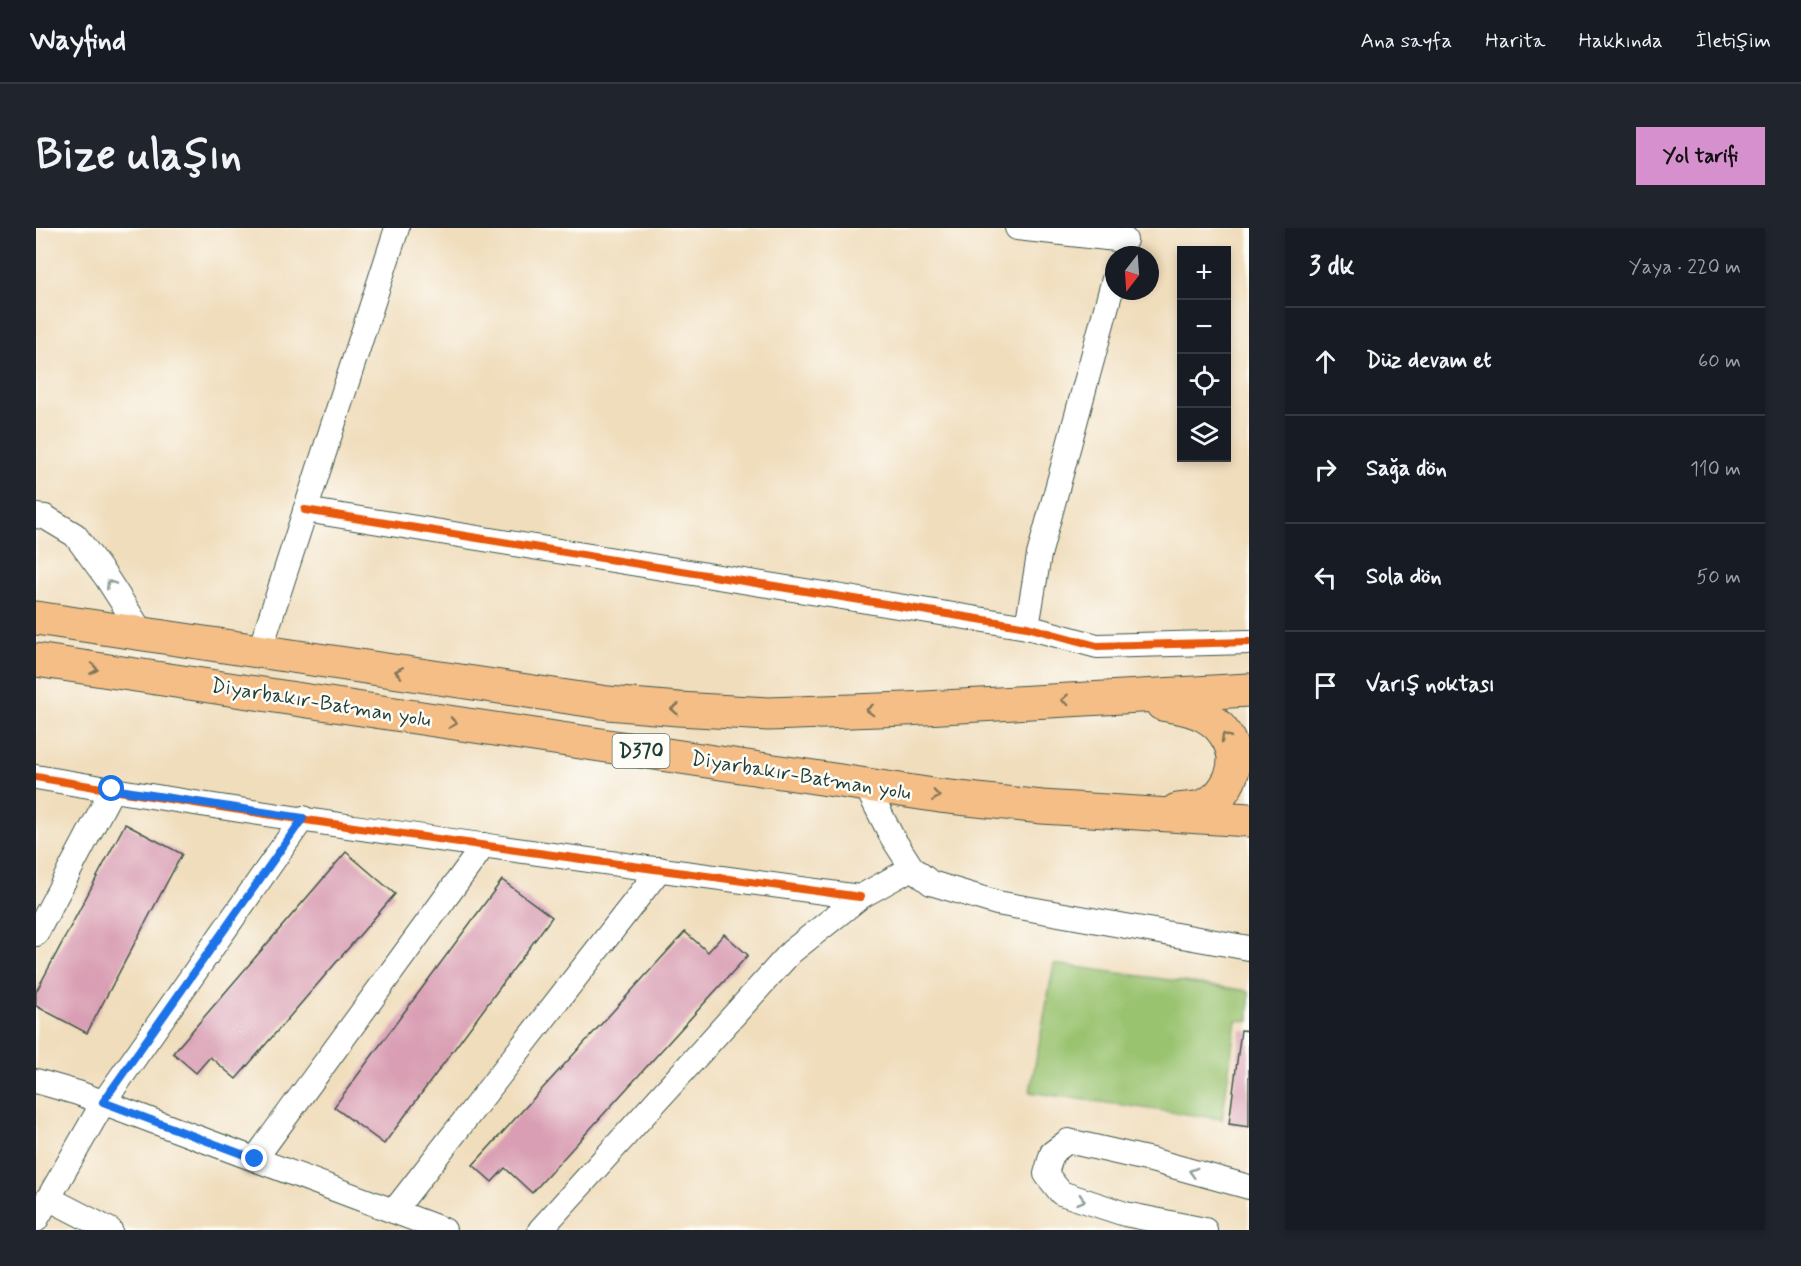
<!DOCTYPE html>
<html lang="tr">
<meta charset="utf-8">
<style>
body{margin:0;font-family:Mynerve,sans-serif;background:#20242c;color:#f1f3f6}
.controls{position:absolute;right:18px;top:18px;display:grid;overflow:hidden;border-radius:0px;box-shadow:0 3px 9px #0003}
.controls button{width:54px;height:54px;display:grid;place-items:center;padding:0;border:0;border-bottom:2px solid #363941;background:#171b24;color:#f1f3f6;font:30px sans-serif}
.compass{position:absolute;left:1069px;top:18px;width:54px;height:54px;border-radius:50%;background:#171b24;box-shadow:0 3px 9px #0003;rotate:197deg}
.stop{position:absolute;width:18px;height:18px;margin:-14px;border:4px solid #1a73e8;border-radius:50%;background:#fff}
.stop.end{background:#1a73e8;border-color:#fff;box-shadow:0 2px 6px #0008}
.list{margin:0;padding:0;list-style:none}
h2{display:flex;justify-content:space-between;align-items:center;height:78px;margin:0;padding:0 24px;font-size:26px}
h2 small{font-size:20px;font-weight:400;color:#9ea1a6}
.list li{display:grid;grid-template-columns:39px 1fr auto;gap:18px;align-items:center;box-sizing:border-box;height:108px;padding:0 24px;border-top:2px solid #363941}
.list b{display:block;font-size:22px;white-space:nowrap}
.list em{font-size:20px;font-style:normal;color:#9ea1a6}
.icon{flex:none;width:33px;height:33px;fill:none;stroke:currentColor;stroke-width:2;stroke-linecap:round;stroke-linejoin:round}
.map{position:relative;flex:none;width:1213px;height:1002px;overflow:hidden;border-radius:0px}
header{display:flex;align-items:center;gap:36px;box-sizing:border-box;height:84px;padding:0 30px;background:#171b24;border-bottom:2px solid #363941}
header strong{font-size:28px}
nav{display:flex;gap:33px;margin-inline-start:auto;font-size:21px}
.intro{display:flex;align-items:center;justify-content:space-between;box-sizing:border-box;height:144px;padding:0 36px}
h1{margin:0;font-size:42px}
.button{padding:15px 27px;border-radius:0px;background:#d690ce;color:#111;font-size:21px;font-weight:700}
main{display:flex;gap:36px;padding:0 36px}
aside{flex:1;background:#171b24;border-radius:0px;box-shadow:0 3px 9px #0003}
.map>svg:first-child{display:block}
.green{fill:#9ac370;stroke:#5c8052;stroke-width:1.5}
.building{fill:#d99eb3}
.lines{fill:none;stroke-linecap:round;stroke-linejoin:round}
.minor-casing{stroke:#3e5548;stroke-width:26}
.highway-casing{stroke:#3e5548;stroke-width:35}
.minor{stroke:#fff;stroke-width:24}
.highway{stroke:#f6be87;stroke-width:33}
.cycleway-casing{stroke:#fdfcf7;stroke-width:11}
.cycleway{stroke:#e8590c;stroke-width:8}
.oneway{stroke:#8f9e9a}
.oneway2{stroke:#807759}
.route{stroke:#1a73e8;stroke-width:8}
.labels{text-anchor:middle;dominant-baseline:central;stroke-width:5;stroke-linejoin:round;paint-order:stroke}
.shield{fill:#fdfcf7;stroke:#62766e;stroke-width:1.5}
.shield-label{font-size:20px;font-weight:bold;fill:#1f3d34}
.street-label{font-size:21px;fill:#1f3d34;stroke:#fdfcf7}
</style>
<header>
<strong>Wayfind</strong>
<nav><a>Ana sayfa</a><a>Harita</a><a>Hakkında</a><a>İletişim</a></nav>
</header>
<div class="intro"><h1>Bize ulaşın</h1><a class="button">Yol tarifi</a></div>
<main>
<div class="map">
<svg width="1213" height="1002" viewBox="0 0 1213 1002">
<rect width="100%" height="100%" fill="#fdfcf7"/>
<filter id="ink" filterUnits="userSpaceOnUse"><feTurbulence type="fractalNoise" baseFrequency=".0167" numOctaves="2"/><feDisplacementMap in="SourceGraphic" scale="12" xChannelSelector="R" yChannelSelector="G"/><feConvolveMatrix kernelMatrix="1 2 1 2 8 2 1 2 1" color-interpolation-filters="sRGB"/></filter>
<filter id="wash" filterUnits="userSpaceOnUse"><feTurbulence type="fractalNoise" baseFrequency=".008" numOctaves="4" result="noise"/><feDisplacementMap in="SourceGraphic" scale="24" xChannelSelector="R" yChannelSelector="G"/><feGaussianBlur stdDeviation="1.35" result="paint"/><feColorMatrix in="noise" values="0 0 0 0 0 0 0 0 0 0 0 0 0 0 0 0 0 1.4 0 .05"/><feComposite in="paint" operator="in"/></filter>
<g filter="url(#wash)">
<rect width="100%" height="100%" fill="#f0ddbc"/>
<path class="green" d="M 1018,736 L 1213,763 L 1213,793 L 1200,792 L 1186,891 L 994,864 Z"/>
<g id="blocks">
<g class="building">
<path d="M 89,596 L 146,626 L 51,805 L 0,778 L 0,764 Z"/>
<path d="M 310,624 L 359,666 L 200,851 L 174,829 L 160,845 L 137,825 Z"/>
<path d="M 466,652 L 516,689 L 348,916 L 298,879 Z"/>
<path d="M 649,704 L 672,724 L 688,706 L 712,727 L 496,965 L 469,940 L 456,954 L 437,937 Z"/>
<path d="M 1205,802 L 1213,803 L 1213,899 L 1193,896 Z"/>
</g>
</g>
</g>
<g filter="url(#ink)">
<use href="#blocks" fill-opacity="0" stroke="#3e5548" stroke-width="1.5"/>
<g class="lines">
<defs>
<g id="minor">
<path d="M 981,0 L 1089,12"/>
<path d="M 269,282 L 991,399 L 1061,418 L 1213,414"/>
<path d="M 0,288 L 9,289 L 39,307 L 70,349 L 106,405"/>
<path d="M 991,399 L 1003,327 L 1078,51"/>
<path d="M 224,422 L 361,0"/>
<path d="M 0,549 C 273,596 549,631 824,669"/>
<path d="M 830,558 L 856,609 L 876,640 L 895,655 L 961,675 L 1213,720"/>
<path d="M 0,706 L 76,562"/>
<path d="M 0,853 L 42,865 L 408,1002"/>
<path d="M 219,931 L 448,617"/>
<path d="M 12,970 L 74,1002"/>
<path d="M 358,983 L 624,641"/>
<path d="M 0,992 L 67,875 L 267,590"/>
<path d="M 504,1002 L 755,724 L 824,669 L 876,640"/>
<path d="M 1169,1002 L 1089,986 L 1025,965 L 1010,946 L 1016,925 L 1032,913 L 1115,932 L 1213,959"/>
</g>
<g id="highway">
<path d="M 0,390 L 572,475 L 642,481 L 733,486 L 870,481 L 1213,462"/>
<path d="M 0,432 L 904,568 L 1006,579 L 1213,592"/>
<path d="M 1126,476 C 1143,479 1160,481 1174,491 C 1186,499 1196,514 1198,529 C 1199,549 1186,570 1168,578 C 1160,581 1149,581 1141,582"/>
</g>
</defs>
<use href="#minor" class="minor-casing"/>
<use href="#highway" class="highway-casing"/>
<use href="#minor" class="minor"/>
<use href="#highway" class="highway"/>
<defs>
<g id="cycleway">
<path d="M 269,282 L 991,399 L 1061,418 L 1213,414"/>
<path d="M 0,549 C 273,596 549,631 824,669"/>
</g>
</defs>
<use href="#cycleway" class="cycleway-casing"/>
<use href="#cycleway" class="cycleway"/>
</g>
<defs><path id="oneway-chevron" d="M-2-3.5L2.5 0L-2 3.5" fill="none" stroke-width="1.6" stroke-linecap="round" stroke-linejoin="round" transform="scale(1.5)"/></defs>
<g class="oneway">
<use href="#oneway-chevron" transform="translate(74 356) rotate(-123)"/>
<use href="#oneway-chevron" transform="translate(1157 944) rotate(-164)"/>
<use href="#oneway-chevron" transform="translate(1045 972) rotate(18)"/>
</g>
<g class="oneway2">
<use href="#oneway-chevron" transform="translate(58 441) rotate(9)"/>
<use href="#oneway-chevron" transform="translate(363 444) rotate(-171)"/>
<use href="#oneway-chevron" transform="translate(1029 472) rotate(177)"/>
<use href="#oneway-chevron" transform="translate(639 481) rotate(-176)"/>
<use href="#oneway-chevron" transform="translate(834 482) rotate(178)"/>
<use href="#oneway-chevron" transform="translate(417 495) rotate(9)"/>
<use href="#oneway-chevron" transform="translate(1189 509) rotate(-120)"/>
<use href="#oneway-chevron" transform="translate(900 568) rotate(8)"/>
</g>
</g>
<g class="lines" filter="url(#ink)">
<path class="route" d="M 76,561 L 267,590 L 67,874 L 219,931"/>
</g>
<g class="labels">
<rect class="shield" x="576.5" y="506" width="57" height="34" rx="4.5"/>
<g class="shield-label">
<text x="605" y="523">D370</text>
</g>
<g class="street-label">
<text transform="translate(285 475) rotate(9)">Diyarbakır-Batman yolu</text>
<text transform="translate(765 548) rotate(9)">Diyarbakır-Batman yolu</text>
</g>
</g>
</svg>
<div class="controls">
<button>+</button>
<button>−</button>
<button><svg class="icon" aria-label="locate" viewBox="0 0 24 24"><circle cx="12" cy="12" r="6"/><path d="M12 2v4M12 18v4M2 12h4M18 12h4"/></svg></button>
<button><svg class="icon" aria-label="layers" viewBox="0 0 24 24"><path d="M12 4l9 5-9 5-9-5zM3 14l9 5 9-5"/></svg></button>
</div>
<svg class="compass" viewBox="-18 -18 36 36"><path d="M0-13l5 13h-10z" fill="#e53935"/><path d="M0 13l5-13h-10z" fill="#9ea1a6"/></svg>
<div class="stop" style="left:76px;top:561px"></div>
<div class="stop end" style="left:219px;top:931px"></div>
</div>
<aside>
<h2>3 dk<small>Yaya · 220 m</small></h2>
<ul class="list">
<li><svg class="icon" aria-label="ahead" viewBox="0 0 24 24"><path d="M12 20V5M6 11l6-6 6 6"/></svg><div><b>Düz devam et</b></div><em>60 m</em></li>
<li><svg class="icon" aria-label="right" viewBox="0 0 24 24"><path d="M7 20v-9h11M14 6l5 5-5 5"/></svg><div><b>Sağa dön</b></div><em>110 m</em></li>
<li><svg class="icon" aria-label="left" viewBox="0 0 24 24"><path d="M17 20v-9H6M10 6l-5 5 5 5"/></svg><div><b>Sola dön</b></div><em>50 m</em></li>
<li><svg class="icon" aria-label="arrive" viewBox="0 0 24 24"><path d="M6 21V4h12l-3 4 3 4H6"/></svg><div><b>Varış noktası</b></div></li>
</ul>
</aside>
</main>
